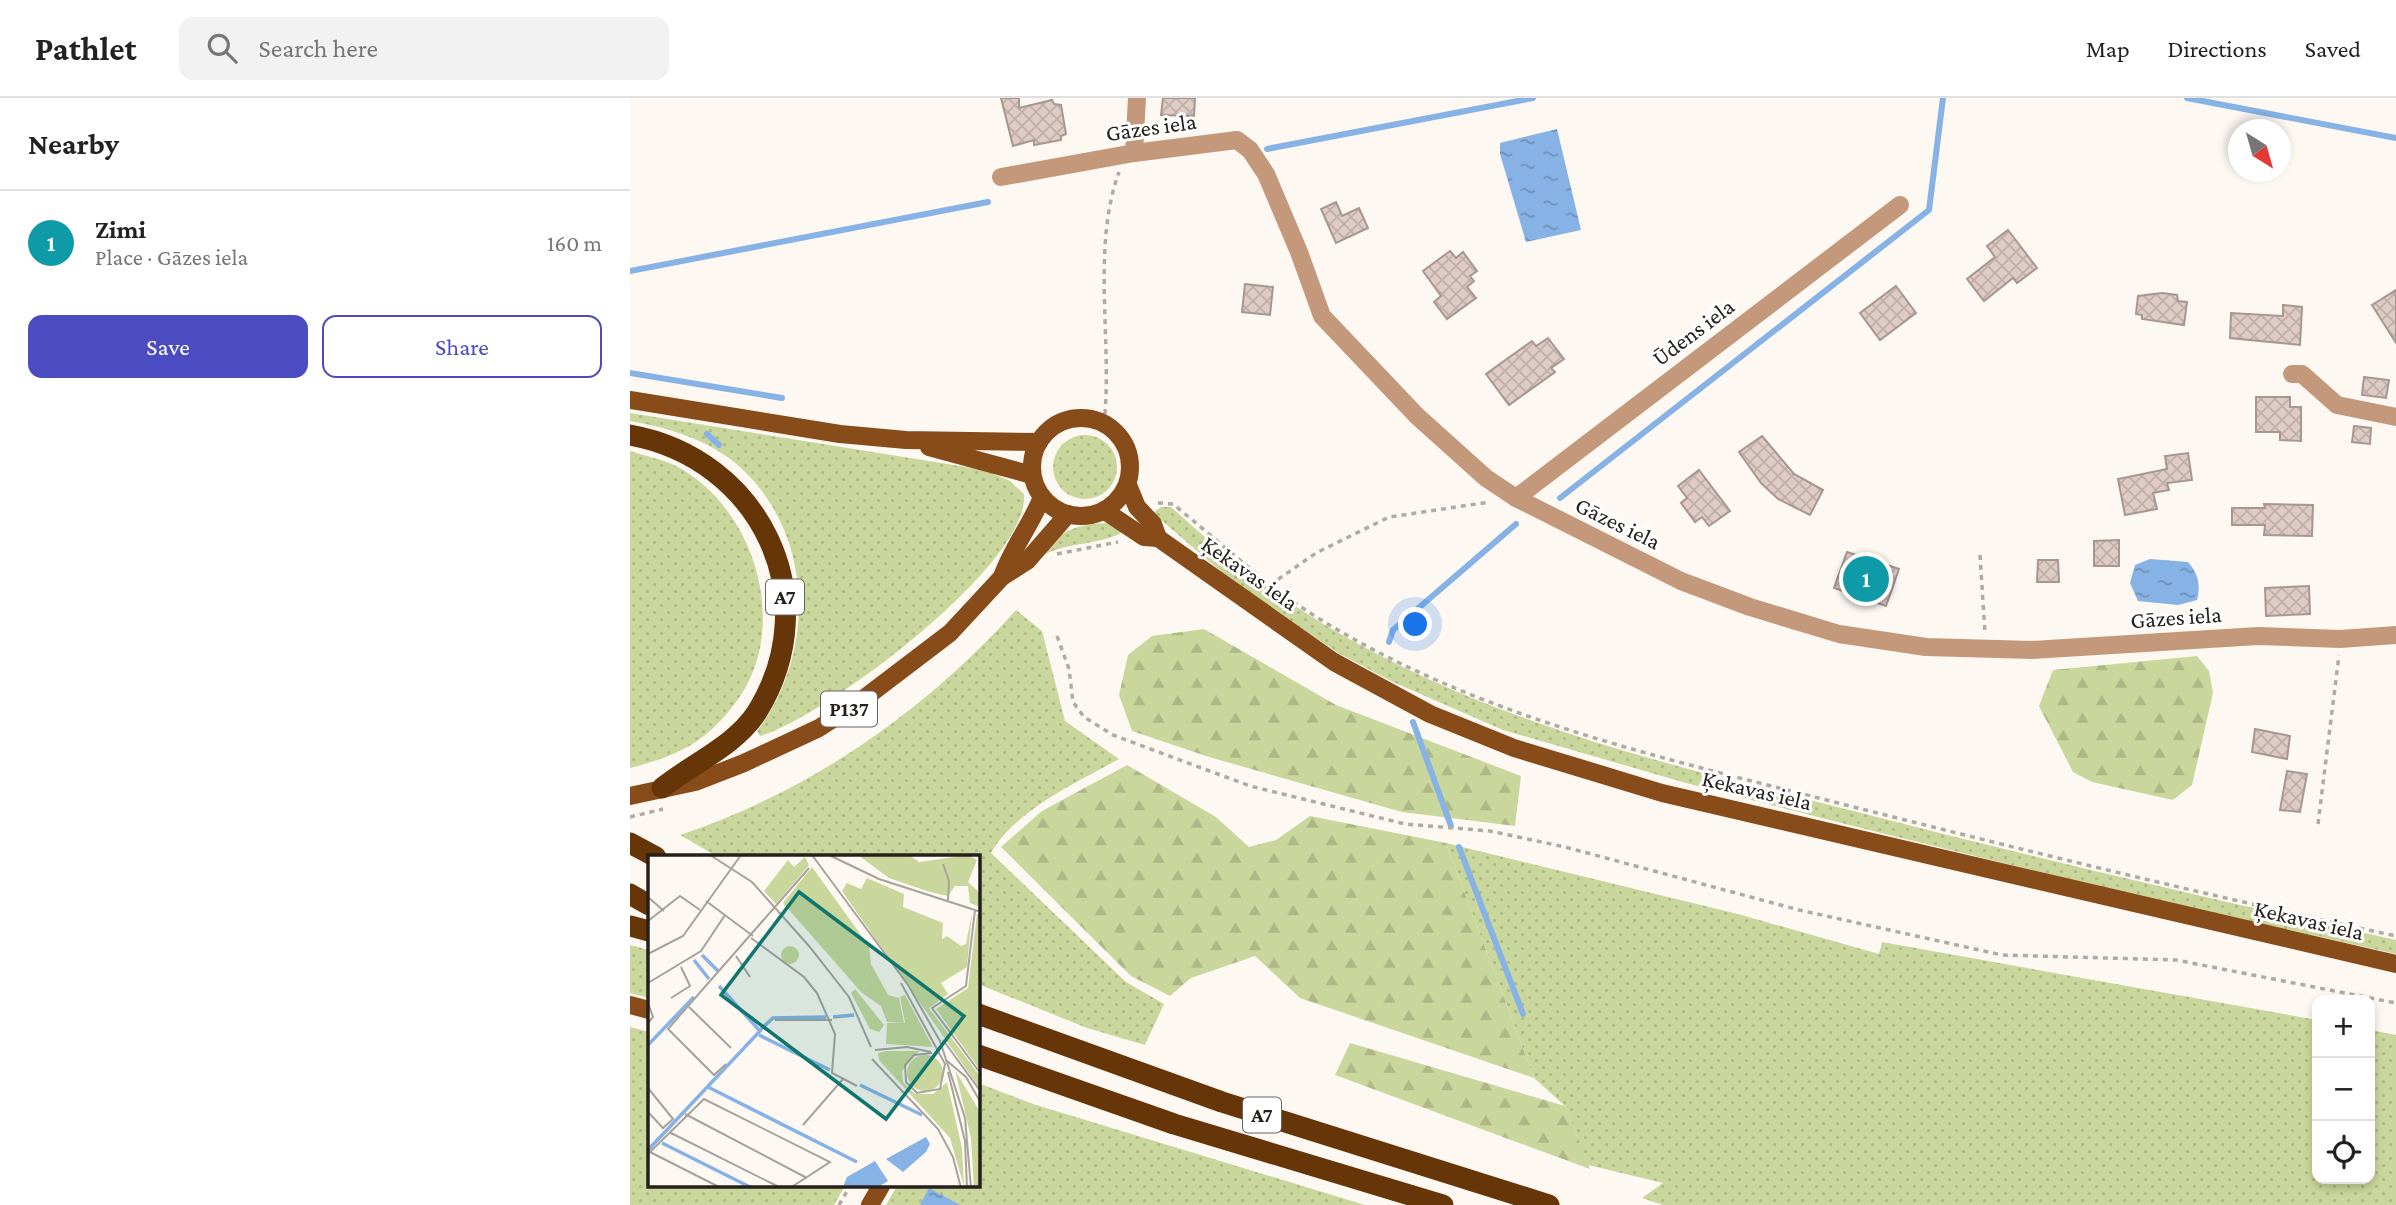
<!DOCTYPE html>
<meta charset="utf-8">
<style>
body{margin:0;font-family:"Crimson Pro",serif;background:#f2f2f2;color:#222}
.controls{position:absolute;right:21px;bottom:21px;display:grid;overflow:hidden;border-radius:14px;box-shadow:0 4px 10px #0003}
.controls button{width:63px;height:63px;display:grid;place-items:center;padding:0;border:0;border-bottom:2px solid #e0e0e0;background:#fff;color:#222;font:35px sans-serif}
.compass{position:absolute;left:1598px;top:21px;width:63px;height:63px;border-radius:50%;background:#fff;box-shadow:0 4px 10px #0003;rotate:143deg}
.you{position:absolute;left:786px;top:527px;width:24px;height:24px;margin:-18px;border:5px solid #fff;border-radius:50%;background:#1a73e8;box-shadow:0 0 0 10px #1a73e833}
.badge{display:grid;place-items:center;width:46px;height:46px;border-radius:50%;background:#4c4cc2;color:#fff;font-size:23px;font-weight:700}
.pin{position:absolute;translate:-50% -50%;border:4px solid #fff;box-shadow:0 2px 7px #0006}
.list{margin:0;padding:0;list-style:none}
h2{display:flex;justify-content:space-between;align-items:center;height:91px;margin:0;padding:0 28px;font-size:30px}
h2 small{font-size:23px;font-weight:400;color:#767676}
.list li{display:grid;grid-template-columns:46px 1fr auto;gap:21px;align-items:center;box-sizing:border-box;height:105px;padding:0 28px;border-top:2px solid #e0e0e0}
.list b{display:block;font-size:26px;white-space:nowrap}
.list p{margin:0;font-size:23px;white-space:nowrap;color:#767676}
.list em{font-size:23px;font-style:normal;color:#767676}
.actions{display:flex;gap:14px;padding:21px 28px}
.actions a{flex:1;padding:16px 0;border:2px solid #4c4cc2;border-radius:14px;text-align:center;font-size:24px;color:#4c4cc2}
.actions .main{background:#4c4cc2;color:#fff}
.icon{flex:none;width:38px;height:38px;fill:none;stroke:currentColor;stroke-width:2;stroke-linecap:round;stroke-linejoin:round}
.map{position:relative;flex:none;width:1766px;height:1107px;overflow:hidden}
header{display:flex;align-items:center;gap:42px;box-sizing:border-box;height:98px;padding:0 35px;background:#fff;border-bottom:2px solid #e0e0e0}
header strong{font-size:33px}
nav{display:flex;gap:38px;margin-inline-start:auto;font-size:24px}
.search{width:490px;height:63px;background:#f2f2f2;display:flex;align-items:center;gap:18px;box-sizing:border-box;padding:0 24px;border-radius:14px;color:#767676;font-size:26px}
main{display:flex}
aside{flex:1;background:#fff}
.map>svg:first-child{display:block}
.grass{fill:url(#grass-dots)}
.forest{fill:url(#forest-firs)}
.water{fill:url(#water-ripples)}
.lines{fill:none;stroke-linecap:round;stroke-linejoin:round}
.stream{stroke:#86b2e5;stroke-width:6}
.building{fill:url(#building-cross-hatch);stroke:#a89690;stroke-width:2}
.path{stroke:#b0aaa6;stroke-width:3.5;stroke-dasharray:5 5;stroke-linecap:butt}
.minor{stroke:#c4997b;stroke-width:18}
.major{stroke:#874c1a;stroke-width:18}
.highway{stroke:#673608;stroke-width:21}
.labels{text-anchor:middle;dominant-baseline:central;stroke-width:6;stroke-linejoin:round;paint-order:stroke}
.shield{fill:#fff;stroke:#676360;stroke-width:2}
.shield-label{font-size:21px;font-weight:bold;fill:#26201c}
.street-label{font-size:23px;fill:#26201c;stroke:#fff}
.inset-river{fill:none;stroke:#86b2e5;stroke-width:3.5}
.inset-road{fill:none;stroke:#a8a29d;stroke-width:2}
.view{fill:#0f766e;fill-opacity:0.15;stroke:#0f766e;stroke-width:3.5}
.inset-edge{fill:none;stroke:#26201c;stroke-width:3.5}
</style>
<header>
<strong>Pathlet</strong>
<div class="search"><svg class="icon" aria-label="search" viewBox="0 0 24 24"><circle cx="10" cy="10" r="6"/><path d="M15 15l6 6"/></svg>Search here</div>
<nav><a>Map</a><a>Directions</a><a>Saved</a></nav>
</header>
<main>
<aside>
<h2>Nearby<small></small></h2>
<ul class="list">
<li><span class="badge" style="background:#0f9aa8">1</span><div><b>Zimi</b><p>Place · Gāzes iela</p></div><em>160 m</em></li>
</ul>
<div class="actions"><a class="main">Save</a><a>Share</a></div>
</aside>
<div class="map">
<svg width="1766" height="1107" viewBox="0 0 1766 1107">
<defs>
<pattern id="grass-dots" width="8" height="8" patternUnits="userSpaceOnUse" patternTransform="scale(1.75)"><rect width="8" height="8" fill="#cad79c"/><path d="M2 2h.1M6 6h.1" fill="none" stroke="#adb886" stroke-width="1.8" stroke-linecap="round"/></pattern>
<pattern id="forest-firs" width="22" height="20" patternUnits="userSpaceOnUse" patternTransform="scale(1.75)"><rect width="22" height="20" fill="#cad79c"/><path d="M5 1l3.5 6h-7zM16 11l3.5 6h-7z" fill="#adb886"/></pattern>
<pattern id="water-ripples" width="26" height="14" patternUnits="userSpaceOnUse" patternTransform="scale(1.75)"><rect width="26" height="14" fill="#86b2e5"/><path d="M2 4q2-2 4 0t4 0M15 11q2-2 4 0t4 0" fill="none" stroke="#6d90b9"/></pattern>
<pattern id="building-cross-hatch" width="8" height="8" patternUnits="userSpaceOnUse" patternTransform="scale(1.75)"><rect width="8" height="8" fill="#dfcbc5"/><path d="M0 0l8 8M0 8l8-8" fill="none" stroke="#bfaea9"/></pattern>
</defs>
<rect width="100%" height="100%" fill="#fef8f3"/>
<g class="grass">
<path d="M 0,315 L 355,372 L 380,383 L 394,396 C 401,465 194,620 130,638 L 127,633 C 189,552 184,425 99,360 C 70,339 34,329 0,323 Z"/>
<circle cx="455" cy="369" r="32"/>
<path d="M 0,353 C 15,358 32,361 46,368 C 125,409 162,530 106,604 C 76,645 47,658 0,670 Z"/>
<path d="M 531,409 L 541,409 C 574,438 606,468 643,493 C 821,618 1031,665 1239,717 C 1414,762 1590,803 1766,842 L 1766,856 L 1516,800 L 1239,732 L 1056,685 L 873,632 L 763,584 L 708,555 L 609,489 L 523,415 Z"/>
<path d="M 477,425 L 493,434 C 469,447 440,444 415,456 C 427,431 452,426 477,425 Z"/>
<path d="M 386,512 L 412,533 L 435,623 L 489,661 C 448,684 385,712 361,755 L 496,884 L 534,906 L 515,947 L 457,930 L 348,886 L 348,759 L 88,759 L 50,737 C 181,693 294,614 386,512 Z"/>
<path d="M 816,745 L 1108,816 L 1249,856 L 1252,844 L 1687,922 L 1687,1081 L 1740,1081 L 1740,932 L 1766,937 L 1766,1107 L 1033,1107 L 1012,1100 L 1033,1085 L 958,1067 L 935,1008 L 904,980 Z"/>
<path d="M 0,847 L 19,852 L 19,900 L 0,895 Z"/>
<path d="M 0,929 L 19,934 L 19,1088 L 215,1088 L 204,1107 L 0,1107 Z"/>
<path d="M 348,985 L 403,1006 L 735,1107 L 256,1107 L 267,1088 L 348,1088 Z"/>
</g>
<g class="forest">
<path d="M 574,531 L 706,607 L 891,678 L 885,728 L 772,714 L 579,659 L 502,633 L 489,597 L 498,557 L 522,538 Z"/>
<path d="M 1567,558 L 1579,573 L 1583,595 L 1562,687 L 1543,702 L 1462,684 L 1443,674 L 1409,608 L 1423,572 Z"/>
<path d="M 497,667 L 586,719 L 619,749 L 646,742 L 680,718 L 816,745 L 904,980 L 670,900 L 625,858 L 561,880 L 540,898 L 501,878 L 371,749 L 412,713 Z"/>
<path d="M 720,945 L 935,1008 L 960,1071 L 705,977 Z"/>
</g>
<g class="water">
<path d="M 927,31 L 951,132 L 896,144 L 870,56 L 870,45 Z"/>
<path d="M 1520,461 L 1558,464 C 1568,475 1571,487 1567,502 L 1548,507 L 1508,503 L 1500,485 L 1505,467 Z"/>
<path d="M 299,1090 L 330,1107 L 290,1107 Z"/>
</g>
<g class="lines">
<g class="stream">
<path d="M 1557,0 L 1766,40"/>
<path d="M 637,51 L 903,0"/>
<path d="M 0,173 L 358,104"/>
<path d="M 0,275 L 152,300"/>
<path d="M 77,336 L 89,347"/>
<path d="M 930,400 L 1299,112 L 1313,0"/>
<path d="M 759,544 L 763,532 L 886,426"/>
<path d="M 783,624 L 821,728"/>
<path d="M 829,749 L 893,916"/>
</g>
</g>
<g class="building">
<path d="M 371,0 L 389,0 L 389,10 L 422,2 L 424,6 L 431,7 L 436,36 L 431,38 L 431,42 L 404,47 L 404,42 L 383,48 Z"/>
<path d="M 533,0 L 565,0 L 564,18 L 531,17 Z"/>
<path d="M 706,104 L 712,118 L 729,110 L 738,130 L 706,145 L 691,111 Z"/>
<path d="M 1378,132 L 1407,170 L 1387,185 L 1383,180 L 1354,203 L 1337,181 L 1365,159 L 1357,148 Z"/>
<path d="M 820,153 L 826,160 L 833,154 L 847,173 L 840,178 L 844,183 L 837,189 L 846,200 L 817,221 L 804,204 L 811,198 L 793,173 Z"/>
<path d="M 615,186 L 643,189 L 640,217 L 612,214 Z"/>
<path d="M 1266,188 L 1286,215 L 1250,242 L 1230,215 Z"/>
<path d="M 1766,192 L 1766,245 L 1742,207 Z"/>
<path d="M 1532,195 L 1547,197 L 1548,203 L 1557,204 L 1554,227 L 1512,221 L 1512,217 L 1506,216 L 1508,198 Z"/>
<path d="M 1653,207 L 1672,209 L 1670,247 L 1600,240 L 1601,215 L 1653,218 Z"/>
<path d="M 918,240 L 934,261 L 921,270 L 925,274 L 879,307 L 856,276 L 902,243 L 906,248 Z"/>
<path d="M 1734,279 L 1759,282 L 1756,300 L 1732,297 Z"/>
<path d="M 1626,299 L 1660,299 L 1660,309 L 1671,309 L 1671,343 L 1650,342 L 1650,334 L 1626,334 Z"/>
<path d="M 1724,328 L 1741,330 L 1740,346 L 1722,344 Z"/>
<path d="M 1132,338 L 1164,376 L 1193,392 L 1180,417 L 1148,401 L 1131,385 L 1109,354 Z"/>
<path d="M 1558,355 L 1562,382 L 1537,385 L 1539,392 L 1523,395 L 1527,411 L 1495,417 L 1488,381 L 1537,371 L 1535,358 Z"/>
<path d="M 1069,372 L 1100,413 L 1079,428 L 1072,419 L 1065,424 L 1051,405 L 1057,400 L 1048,388 Z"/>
<path d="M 1634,406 L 1683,407 L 1682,438 L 1634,437 L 1635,427 L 1602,427 L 1602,410 L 1635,410 Z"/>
<path d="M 1489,442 L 1489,468 L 1464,468 L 1464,443 Z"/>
<path d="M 1217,454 L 1269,471 L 1256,508 L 1204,490 Z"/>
<path d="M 1408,462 L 1428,462 L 1429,484 L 1407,484 Z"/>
<path d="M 1679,488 L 1680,516 L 1636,518 L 1635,490 Z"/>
<path d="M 1625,631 L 1660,638 L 1657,661 L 1622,654 Z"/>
<path d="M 1657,673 L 1677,676 L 1670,714 L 1650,712 Z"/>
</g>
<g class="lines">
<g class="path">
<path d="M 474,326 C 483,245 461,151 489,74"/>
<path d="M 528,405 L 543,406 C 591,445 635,487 688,520 C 847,619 1029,659 1208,705 C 1393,752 1579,798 1766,838"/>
<path d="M 427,456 L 488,444"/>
<path d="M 1350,457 L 1355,535"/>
<path d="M 640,487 L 686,455 L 759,419 L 860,404"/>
<path d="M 427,538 L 439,571 L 443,604 L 454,619 L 483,637 L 620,688 L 775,726 L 860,733 L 935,749 L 1169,812 L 1372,857 L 1546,862 L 1766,905"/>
<path d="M 0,719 L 33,711"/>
<path d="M 1688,726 L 1709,557"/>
<path d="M 209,1107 L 220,1088"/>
</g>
<g class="minor">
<path d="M 504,55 L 507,0"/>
<path d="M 371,79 L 504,55 L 607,42 L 620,52 L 636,76 L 669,154 L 692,218 L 787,318 L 856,380 L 886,400 L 1051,483 L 1120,509 L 1209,536 L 1296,549 L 1402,552 L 1628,538 L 1710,541 L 1766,537"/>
<path d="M 1662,276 L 1672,276 L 1707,307 L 1766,319"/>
<path d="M 886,400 L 1270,107"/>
</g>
<g class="major">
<path d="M 0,302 L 210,336 L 276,342 L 409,344"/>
<circle cx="451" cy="369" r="49"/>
<path d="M 299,349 L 402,377"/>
<path d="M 498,387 L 507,409 L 523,426 L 528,440"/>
<path d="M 475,413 L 514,439 L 528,440 L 704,564 L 800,616 L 884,650 L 1032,695 L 1766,866"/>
<path d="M 372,479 C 382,450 401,427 412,399"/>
<path d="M 0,698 L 65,684 L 114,665 L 189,630 L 228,605 L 320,535 L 372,479 L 397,463 L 438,416"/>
<path d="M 0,907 L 19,912"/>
<path d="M 240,1107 L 251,1088"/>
</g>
<g class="highway">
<path d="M 0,337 C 129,360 198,499 127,614 C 105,648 63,665 32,690"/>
<path d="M 0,745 L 26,759"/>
<path d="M 0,796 L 19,807"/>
<path d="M 0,828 L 19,833"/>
<path d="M 348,916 L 592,1004 L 919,1107"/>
<path d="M 348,957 L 544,1026 L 813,1107"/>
</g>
</g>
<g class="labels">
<g class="shield">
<rect x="136" y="481.5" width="38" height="35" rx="5"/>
<rect x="191" y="593.5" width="56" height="35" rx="5"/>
<rect x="613" y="999.5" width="38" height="35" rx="5"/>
</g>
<g class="shield-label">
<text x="155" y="499">A7</text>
<text x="219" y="611">P137</text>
<text x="632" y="1017">A7</text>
</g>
<g class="street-label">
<text transform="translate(521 29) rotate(-8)">Gāzes iela</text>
<text transform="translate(1063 234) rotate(-37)">Ūdens iela</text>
<text transform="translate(988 425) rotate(26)">Gāzes iela</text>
<text transform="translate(620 475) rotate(35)">Ķekavas iela</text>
<text transform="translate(1546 519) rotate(-4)">Gāzes iela</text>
<text transform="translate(1127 692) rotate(13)">Ķekavas iela</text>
<text transform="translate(1679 822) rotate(13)">Ķekavas iela</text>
</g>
</g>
<g transform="translate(18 757)">
<rect width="332" height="332" fill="#fef8f3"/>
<path d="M 157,2 L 161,10 L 128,49 L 116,36 L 140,5 L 146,12 ZM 164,12 L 221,91 L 223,109 L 214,138 L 135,48 ZM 219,23 L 256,39 L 255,52 L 295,68 L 294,84 L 299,81 L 313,91 L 318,89 L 324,58 L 319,112 L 293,128 L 300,139 L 281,153 L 332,221 L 332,234 L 194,36 L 199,28 L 213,34 ZM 329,59 L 332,59 L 332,215 L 288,154 L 320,133 ZM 257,140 L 285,192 L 238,189 L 239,168 L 257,168 L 252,142 ZM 238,196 L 271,196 L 254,216 L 255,227 L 267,239 L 285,239 L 299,227 L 314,293 L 316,331 L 302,283 L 231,205 L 230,198 ZM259 218a18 18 0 1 1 36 0a18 18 0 1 1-36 0ZM 307,215 L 332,257 L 332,332 L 326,332 L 323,283 Z" fill="#cad79c"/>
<path d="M 210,0 L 261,0 L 271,7 L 320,0 L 329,5 L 320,27 L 332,38 L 332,52 L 322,48 L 320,31 L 307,31 L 300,41 L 282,37 L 241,23 ZM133 100a9 9 0 1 1 18 0a9 9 0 1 1-18 0ZM 223,109 L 240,140 L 251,143 L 256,168 L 239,167 L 233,151 L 214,138 ZM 207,134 L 236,170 L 231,177 L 222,174 L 203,138 Z" fill="#cad79c"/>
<path d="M 278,282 L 282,289 L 278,297 L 255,317 L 238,304 ZM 227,306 L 240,326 L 230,332 L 195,332 L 199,322 Z" fill="#86b2e5"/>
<path class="inset-river" d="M 54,100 L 70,116M 46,105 L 61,124M 185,162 L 206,160M 112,175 L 125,163 L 178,162M 111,180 L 182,215M 0,190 L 46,142M 212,230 L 274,260M 60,232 L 209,307M 14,288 L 104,333M 0,295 L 112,176 L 71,131"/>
<path class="inset-road" d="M 62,0 L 104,27 L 161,91 L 201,142 L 223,192M 164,0 L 260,130 L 292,186 L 317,263 L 323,333M 181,0 L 231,24 L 333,57M 295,9 L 301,26 L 300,45M 0,42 L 16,56M 58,46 L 105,81M 327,55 L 318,131 L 284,153 L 333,219M 0,66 L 32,41 L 52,55M 103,83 L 156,122 L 169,138 L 187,179 L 184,218 L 209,231M 0,99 L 35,81 L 93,0M 88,101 L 102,122M 0,128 L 53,96 L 77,60M 253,128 L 297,209 L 292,234 L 269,238 L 258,227 L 257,210 L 266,200 L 284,198M 23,143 L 42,131 L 33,112M 0,148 L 5,162 L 0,168M 41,152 L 83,193M 127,165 L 184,165M 295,185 L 333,237M 227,195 L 259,192 L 283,197M 224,204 L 290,274 L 305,302 L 313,333M 298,205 L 318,222 L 333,248M 78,209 L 66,220 L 20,174 L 161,13M 300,217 L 317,286 L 319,333M 0,233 L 25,264 L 15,273 L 0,257M 37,259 L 159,323M 155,270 L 195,224M 21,277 L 133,333M 2,297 L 73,333M 0,299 L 56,244 L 182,307 L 142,333"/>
<path class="view" d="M 151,37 L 316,161 L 238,264 L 73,140 Z"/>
<rect width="332" height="332" class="inset-edge"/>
</g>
</svg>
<div class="controls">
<button>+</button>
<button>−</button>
<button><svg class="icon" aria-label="locate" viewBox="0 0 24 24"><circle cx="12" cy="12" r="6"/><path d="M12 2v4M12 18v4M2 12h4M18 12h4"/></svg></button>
</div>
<svg class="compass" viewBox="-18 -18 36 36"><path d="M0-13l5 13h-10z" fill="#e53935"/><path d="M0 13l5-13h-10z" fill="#767676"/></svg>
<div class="you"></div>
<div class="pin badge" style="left:1236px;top:481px;background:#0f9aa8">1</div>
</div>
</main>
